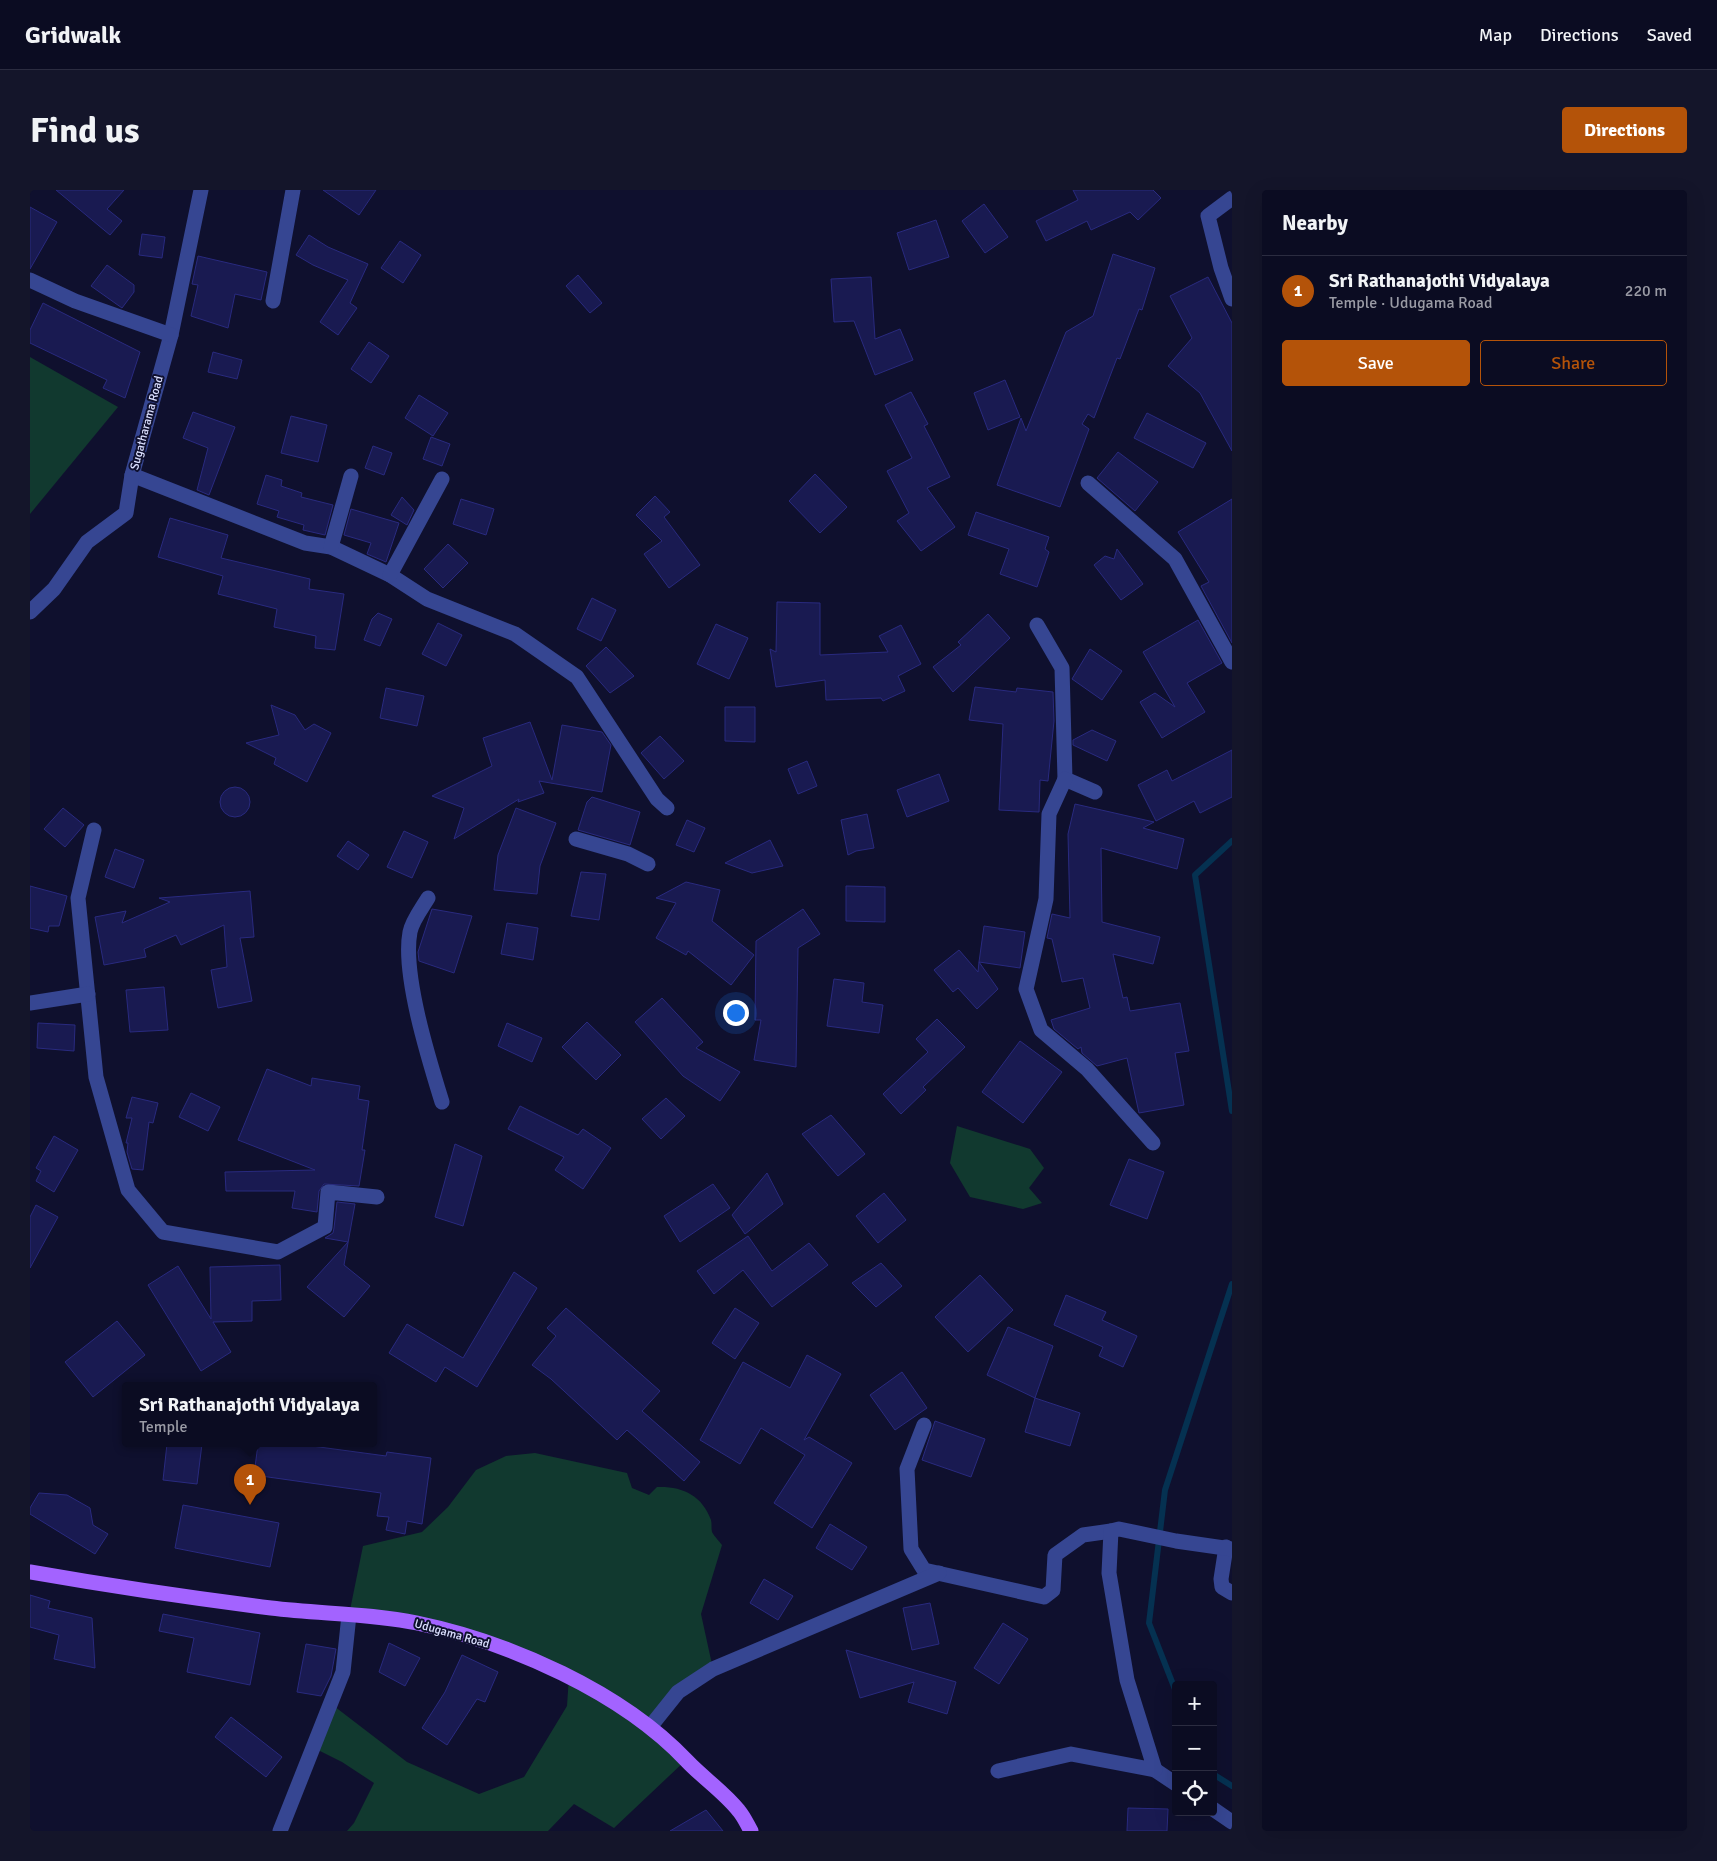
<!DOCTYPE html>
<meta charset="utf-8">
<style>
body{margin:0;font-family:Signika,sans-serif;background:#14152a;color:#f1f3f6}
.controls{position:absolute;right:15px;bottom:15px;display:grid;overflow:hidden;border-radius:5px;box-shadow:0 5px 20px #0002}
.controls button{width:45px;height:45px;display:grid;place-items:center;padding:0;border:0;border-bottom:1px solid #2b2c40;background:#0b0c22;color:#f1f3f6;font:25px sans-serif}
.you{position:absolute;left:705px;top:822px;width:18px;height:18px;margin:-12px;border:4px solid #fff;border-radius:50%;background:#1a73e8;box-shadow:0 0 0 8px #1a73e833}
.badge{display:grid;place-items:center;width:32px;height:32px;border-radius:50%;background:#b45309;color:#fff;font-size:16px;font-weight:700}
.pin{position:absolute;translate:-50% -41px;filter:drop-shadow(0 1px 2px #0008)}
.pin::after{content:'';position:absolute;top:26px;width:18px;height:15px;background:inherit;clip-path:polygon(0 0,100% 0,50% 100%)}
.popup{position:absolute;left:92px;top:1192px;width:255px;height:65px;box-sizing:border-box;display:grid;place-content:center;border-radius:5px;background:#0b0c22;filter:drop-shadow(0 1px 4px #0005);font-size:16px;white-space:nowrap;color:#9a9ba5}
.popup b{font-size:19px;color:#f1f3f6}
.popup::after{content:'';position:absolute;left:50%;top:100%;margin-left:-10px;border:10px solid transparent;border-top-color:#0b0c22}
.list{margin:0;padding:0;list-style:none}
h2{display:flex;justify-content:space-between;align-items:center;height:65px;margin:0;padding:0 20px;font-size:21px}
h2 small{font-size:16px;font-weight:400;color:#9a9ba5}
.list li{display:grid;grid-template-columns:32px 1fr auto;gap:15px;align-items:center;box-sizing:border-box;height:70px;padding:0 20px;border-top:1px solid #2b2c40}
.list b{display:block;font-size:19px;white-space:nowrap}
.list p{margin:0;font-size:16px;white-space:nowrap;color:#9a9ba5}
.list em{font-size:16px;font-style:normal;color:#9a9ba5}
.actions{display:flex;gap:10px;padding:15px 20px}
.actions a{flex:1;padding:11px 0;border:1px solid #b45309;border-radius:5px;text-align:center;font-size:18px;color:#b45309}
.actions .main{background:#b45309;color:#fff}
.icon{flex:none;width:28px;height:28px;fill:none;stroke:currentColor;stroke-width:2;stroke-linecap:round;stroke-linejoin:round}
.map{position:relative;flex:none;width:1202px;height:1641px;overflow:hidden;border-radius:5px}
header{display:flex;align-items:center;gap:30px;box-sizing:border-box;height:70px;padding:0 25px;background:#0b0c22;border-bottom:1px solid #2b2c40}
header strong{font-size:24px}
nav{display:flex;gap:28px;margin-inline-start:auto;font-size:18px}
.intro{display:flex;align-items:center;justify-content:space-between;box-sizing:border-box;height:120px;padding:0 30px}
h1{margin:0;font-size:35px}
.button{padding:12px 22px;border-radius:5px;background:#b45309;color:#fff;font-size:18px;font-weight:700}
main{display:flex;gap:30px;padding:0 30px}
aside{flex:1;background:#0b0c22;border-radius:5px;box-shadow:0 5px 20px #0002}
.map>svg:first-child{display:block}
.green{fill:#11392f}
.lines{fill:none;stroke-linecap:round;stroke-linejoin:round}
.stream{stroke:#053151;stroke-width:6}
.building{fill:#191a51;stroke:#292a7f}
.minor{stroke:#364692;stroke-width:15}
.major{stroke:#a363ff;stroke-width:15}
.labels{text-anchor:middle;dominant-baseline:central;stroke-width:4;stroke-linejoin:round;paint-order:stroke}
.street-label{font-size:12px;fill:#dce0ff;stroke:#0f102e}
</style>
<header>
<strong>Gridwalk</strong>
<nav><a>Map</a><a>Directions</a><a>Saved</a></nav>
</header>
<div class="intro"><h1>Find us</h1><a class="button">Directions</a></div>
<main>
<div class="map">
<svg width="1202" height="1641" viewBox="0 0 1202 1641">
<rect width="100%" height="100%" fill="#0f102e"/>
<g class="green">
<path d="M 0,167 L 88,217 L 0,324 Z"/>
<path d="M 927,936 L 1000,959 L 1014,978 L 999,998 L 1012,1013 L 993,1019 L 940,1007 L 920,973 Z"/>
<path d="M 505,1263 L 597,1283 L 602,1298 L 619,1305 L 627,1297 C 652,1296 672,1305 681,1330 C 682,1334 681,1338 682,1342 C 684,1346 689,1351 692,1355 L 671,1424 L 683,1479 L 620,1537 L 656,1570 L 584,1638 L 544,1614 L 518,1641 L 317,1641 L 324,1633 L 344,1593 L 312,1572 L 284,1558 L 300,1513 L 377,1572 L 449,1604 L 494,1587 L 537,1516 L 539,1486 L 480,1461 L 319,1425 L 333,1356 L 392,1342 L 418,1317 L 446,1280 L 476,1266 Z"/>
</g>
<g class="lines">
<g class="stream">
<path d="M 1202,651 L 1165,685 L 1202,921"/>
<path d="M 1146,1502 L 1119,1433 L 1135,1300 L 1202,1094"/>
<path d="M 1183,1584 L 1202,1596"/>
</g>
</g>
<g class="building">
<path d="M 26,0 L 94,0 L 77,19 L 92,31 L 80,45 Z"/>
<path d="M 293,0 L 346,0 L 329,25 Z"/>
<path d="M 1043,0 L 1123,0 L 1131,8 L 1108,30 L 1100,22 L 1061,40 L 1057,31 L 1016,51 L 1006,31 L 1048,10 Z"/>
<path d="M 954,14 L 978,47 L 955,63 L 932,31 Z"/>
<path d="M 0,17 L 27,32 L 0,79 Z"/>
<path d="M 906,30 L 919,67 L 879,80 L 867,43 Z"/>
<path d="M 112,44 L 135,47 L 132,68 L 109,65 Z"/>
<path d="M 279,45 L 298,57 L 338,74 L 320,113 L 327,118 L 308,145 L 290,132 L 318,90 L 283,75 L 266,65 Z"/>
<path d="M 370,51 L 391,65 L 373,93 L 351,78 Z"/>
<path d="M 1083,64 L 1125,78 L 1112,120 L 1109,119 L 1090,169 L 1087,168 L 1064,228 L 1058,224 L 1052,234 L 1059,239 L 1030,317 L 967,295 L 991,228 L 996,241 L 1036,142 L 1063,126 Z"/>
<path d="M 168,66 L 237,82 L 231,110 L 205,104 L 198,138 L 161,126 L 168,95 L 162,94 Z"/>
<path d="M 77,75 L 104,95 L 104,102 L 92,118 L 61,96 Z"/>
<path d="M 548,85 L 572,113 L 560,123 L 536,96 Z"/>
<path d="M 841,87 L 845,149 L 870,139 L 883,170 L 845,185 L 824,131 L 804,132 L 801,89 Z"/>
<path d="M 1178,87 L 1202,133 L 1202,261 L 1170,203 L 1138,176 L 1162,148 L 1140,106 Z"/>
<path d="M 13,113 L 110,162 L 95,208 L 73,198 L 77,190 L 0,153 L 0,140 Z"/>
<path d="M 339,152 L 359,166 L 341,193 L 321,179 Z"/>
<path d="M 183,162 L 212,170 L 207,189 L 178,182 Z"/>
<path d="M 975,190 L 990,227 L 958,240 L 944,203 Z"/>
<path d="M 881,202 L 898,234 L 894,236 L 920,287 L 897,298 L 925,337 L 891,361 L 867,331 L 879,323 L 857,281 L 882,268 L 855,215 Z"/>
<path d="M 389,205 L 418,223 L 403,246 L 375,228 Z"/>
<path d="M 163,222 L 205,237 L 179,305 L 167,300 L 178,258 L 153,248 Z"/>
<path d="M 1117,223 L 1176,253 L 1163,278 L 1104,248 Z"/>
<path d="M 261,226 L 297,235 L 288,272 L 251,263 Z"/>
<path d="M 401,247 L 420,254 L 412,276 L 393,269 Z"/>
<path d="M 343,256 L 362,263 L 354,285 L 335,278 Z"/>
<path d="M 1088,262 L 1128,292 L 1105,321 L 1067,288 Z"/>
<path d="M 785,284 L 817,317 L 790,343 L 759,311 Z"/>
<path d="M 236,285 L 252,290 L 251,296 L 272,303 L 271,307 L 303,315 L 295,345 L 273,340 L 274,335 L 247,327 L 249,321 L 227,314 Z"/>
<path d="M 625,306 L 640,322 L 634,327 L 670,375 L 639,398 L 614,364 L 632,351 L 606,325 Z"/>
<path d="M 372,307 L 384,320 L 377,335 L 361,325 Z"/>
<path d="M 431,309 L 464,319 L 456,345 L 423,334 Z"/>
<path d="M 1202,309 L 1202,453 L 1171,396 L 1179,392 L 1148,342 Z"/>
<path d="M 321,319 L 369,333 L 356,372 L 337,364 L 341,353 L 314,345 Z"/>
<path d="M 946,322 L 1019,347 L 1015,359 L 1019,362 L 1007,397 L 970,384 L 979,359 L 938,345 Z"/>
<path d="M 140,328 L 198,345 L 191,368 L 280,389 L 279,399 L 314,404 L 305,460 L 285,458 L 286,446 L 244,437 L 247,419 L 188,404 L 193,386 L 128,367 Z"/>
<path d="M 418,354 L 438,373 L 413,398 L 394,379 Z"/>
<path d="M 1087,359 L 1113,394 L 1091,410 L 1064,375 L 1075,366 L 1084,369 Z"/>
<path d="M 562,408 L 586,420 L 571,451 L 547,439 Z"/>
<path d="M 747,412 L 790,413 L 790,465 L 858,462 L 849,446 L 871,435 L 891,474 L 868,486 L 875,501 L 853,511 L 851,508 L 796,510 L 795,490 L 746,497 L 740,459 L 746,462 Z"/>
<path d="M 348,423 L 362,429 L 350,456 L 334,450 L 342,429 Z"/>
<path d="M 958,424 L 980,448 L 923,502 L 903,477 L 931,455 L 928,452 Z"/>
<path d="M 1168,430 L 1192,473 L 1157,493 L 1175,522 L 1132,548 L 1110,512 L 1125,503 L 1145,517 L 1113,462 Z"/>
<path d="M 408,433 L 432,445 L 416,476 L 392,464 Z"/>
<path d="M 686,434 L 718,448 L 699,489 L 667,474 Z"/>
<path d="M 576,457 L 604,486 L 580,503 L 556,476 Z"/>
<path d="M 1060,459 L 1092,481 L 1072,510 L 1042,489 Z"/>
<path d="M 945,497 L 986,502 L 987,498 L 1023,502 L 1024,531 L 1018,591 L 1010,590 L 1009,622 L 969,620 L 973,534 L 939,530 Z"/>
<path d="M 356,498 L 394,506 L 387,536 L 350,528 Z"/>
<path d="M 241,515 L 265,525 L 275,540 L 284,534 L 301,543 L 277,592 L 244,574 L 246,568 L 216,553 L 249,545 Z"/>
<path d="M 695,517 L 725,517 L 725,552 L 695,551 Z"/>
<path d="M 500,532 L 522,590 L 532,535 L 572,542 L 581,555 L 572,602 L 509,591 L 514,603 L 488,612 L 489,609 L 424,649 L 434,618 L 402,606 L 462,576 L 453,548 Z"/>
<path d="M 1062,540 L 1086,551 L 1077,571 L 1043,555 L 1043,550 Z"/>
<path d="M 630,546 L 654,571 L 634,589 L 611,563 Z"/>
<path d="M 1202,560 L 1202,607 L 1170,623 L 1164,611 L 1126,631 L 1108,595 L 1137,580 L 1142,591 Z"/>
<path d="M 777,571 L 787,596 L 768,604 L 758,579 Z"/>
<path d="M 909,584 L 919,611 L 877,627 L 867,600 Z"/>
<circle cx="205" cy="612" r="15"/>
<path d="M 562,607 L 610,622 L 600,655 L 548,640 L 557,612 Z"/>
<path d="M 1045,614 L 1124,632 L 1113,638 L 1154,649 L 1147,679 L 1071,658 L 1072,732 L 1130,747 L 1123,774 L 1083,764 L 1093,808 L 1097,807 L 1100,821 L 1150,813 L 1159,861 L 1145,863 L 1154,915 L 1109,923 L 1097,868 L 1067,876 L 1052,863 L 1051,857 L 1048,859 L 1024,839 L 1021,830 L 1060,818 L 1053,788 L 1032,792 L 1022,749 L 1017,748 L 1022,724 L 1040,728 L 1038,644 Z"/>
<path d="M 33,618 L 54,635 L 35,657 L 14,639 Z"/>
<path d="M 486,618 L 526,633 L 510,676 L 507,704 L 464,700 L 468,665 Z"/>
<path d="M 837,624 L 844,658 L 826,661 L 818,665 L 811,630 Z"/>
<path d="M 657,630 L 675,638 L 664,662 L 646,655 Z"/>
<path d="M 374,641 L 398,652 L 382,688 L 357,677 Z"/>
<path d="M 740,650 L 753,676 L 722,683 L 695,673 Z"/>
<path d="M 318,651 L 339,665 L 328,680 L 307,666 Z"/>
<path d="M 85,659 L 114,670 L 104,698 L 75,687 Z"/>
<path d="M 551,682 L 576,684 L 569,730 L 541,726 Z"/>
<path d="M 656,692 L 690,700 L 682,731 L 724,765 L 701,795 L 658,761 L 656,765 L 626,748 L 646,713 L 626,708 Z"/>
<path d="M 0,696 L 37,706 L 29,736 L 19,736 L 18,742 L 0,738 Z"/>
<path d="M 816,696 L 855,697 L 855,732 L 816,731 Z"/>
<path d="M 220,701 L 224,747 L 210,748 L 222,811 L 188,818 L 181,780 L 197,777 L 194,735 L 151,755 L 146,745 L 114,759 L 116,767 L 74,775 L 65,727 L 96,721 L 92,733 L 140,712 L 129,708 Z"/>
<path d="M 402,719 L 442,726 L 424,783 L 389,771 L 388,762 Z"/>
<path d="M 773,719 L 790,744 L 768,758 L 766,877 L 724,870 L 731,830 L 725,830 L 726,751 Z"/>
<path d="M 477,733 L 508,738 L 503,770 L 471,764 Z"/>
<path d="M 954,736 L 995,742 L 990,778 L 949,772 Z"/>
<path d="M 929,760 L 948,782 L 949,772 L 968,799 L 947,819 L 928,798 L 923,802 L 904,780 Z"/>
<path d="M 804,789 L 834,793 L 832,812 L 853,815 L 849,843 L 797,836 Z"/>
<path d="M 134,797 L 138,840 L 100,842 L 96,800 Z"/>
<path d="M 632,808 L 673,852 L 666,858 L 710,882 L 690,911 L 653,886 L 605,832 Z"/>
<path d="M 907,829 L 935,857 L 893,897 L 896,900 L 871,924 L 853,904 L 898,862 L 886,849 Z"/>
<path d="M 557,832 L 591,865 L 566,890 L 532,857 Z"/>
<path d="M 8,833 L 45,835 L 44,861 L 7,858 Z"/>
<path d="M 477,833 L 512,848 L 502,872 L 468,856 Z"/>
<path d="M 990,851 L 1032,882 L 993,933 L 952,902 Z"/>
<path d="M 237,879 L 281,896 L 282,888 L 330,896 L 328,909 L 339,911 L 332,960 L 335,960 L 329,996 L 294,994 L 289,1001 L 287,1022 L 262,1018 L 265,1001 L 196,1001 L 195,982 L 285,980 L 208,950 Z"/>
<path d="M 161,903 L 190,917 L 178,941 L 149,927 Z"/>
<path d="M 102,907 L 128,913 L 123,933 L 119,932 L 113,980 L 102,979 L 97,962 L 98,953 L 96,953 L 102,928 L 96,928 Z"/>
<path d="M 636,908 L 655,926 L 631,949 L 612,929 Z"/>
<path d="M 490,916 L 548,945 L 553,939 L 581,958 L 553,999 L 525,980 L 534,967 L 478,939 Z"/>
<path d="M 801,925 L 835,964 L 808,986 L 772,944 Z"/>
<path d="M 24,946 L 48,960 L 24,1002 L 6,991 L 11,981 L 6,978 Z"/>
<path d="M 425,954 L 452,966 L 433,1036 L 405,1027 Z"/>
<path d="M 1099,969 L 1134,982 L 1117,1029 L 1080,1015 Z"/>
<path d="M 737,983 L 753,1014 L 715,1044 L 702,1025 Z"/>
<path d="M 683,994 L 700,1018 L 650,1052 L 634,1026 Z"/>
<path d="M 854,1003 L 876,1030 L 848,1053 L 826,1026 Z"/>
<path d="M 307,1012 L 325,1014 L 314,1075 L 340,1096 L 314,1127 L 277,1097 L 318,1052 L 295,1048 L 303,1043 L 304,1038 Z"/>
<path d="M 6,1015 L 28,1027 L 0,1078 L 0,1027 Z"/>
<path d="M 718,1046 L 742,1081 L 779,1053 L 798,1075 L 742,1117 L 713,1080 L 684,1104 L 667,1081 Z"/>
<path d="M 851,1073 L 872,1096 L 846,1117 L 822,1093 Z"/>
<path d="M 250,1075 L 251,1110 L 222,1111 L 222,1131 L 183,1132 L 201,1162 L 171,1181 L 118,1095 L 148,1076 L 181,1129 L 180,1077 Z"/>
<path d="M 484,1082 L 507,1098 L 447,1197 L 415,1177 L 406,1192 L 359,1163 L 377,1134 L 433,1168 Z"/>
<path d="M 950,1085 L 983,1120 L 938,1162 L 905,1127 Z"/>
<path d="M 1036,1105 L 1076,1122 L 1072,1130 L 1107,1146 L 1093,1177 L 1069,1166 L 1073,1157 L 1024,1135 Z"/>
<path d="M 536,1118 L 630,1201 L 612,1221 L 670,1272 L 654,1291 L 597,1240 L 587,1250 L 521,1189 L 502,1175 L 526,1146 L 517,1138 Z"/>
<path d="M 705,1118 L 729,1133 L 705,1169 L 682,1153 Z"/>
<path d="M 87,1131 L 115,1165 L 63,1207 L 35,1172 Z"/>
<path d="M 978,1137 L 1023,1156 L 1005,1208 L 957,1185 Z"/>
<path d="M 777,1165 L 811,1184 L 774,1250 L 779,1247 L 822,1273 L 782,1338 L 744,1313 L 775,1265 L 731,1238 L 710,1274 L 670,1250 L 713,1172 L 760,1198 Z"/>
<path d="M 872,1182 L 897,1218 L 865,1240 L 840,1205 Z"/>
<path d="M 1005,1208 L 1050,1223 L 1040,1256 L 995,1242 Z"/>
<path d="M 905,1231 L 955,1249 L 941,1287 L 892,1270 Z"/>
<path d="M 137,1254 L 172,1254 L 167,1294 L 133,1290 Z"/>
<path d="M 228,1254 L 267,1254 L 356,1266 L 357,1262 L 401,1268 L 392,1334 L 377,1331 L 375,1344 L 356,1340 L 359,1327 L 347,1326 L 351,1303 L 224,1285 Z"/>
<path d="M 9,1303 L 37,1305 L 60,1318 L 63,1335 L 78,1344 L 65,1364 L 0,1324 L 0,1318 Z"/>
<path d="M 153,1315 L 249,1333 L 240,1377 L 145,1358 Z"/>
<path d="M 800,1334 L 837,1357 L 822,1380 L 786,1358 Z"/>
<path d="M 734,1389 L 763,1406 L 748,1430 L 720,1413 Z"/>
<path d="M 0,1405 L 20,1411 L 18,1418 L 62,1428 L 65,1478 L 24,1469 L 29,1445 L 0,1437 Z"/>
<path d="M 900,1413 L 909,1454 L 882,1460 L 873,1418 Z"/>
<path d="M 133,1424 L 230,1443 L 220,1495 L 157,1482 L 164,1448 L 129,1441 Z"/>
<path d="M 973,1433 L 998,1449 L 969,1494 L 944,1478 Z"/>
<path d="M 359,1453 L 390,1468 L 375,1496 L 349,1482 Z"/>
<path d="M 276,1454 L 306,1459 L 301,1486 L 291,1506 L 267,1502 Z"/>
<path d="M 816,1460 L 926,1492 L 917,1524 L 878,1512 L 884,1492 L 830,1508 Z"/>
<path d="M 432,1465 L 468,1482 L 455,1512 L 447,1509 L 417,1555 L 392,1538 L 415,1502 Z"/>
<path d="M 201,1527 L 252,1567 L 236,1587 L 185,1547 Z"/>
<path d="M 1098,1618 L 1138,1619 L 1137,1641 L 1097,1641 Z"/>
<path d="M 676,1620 L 693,1641 L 640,1641 Z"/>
</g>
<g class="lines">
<g class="minor">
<path d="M 171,0 L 141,145 L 102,285 L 275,353 L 301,357 L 360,385 L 397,409 L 485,444 L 547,487 L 627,609 L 637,618"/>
<path d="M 1202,8 L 1178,26 L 1191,78 L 1202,109"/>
<path d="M 0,90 L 45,111 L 141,145"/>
<path d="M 243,111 L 263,0"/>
<path d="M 1058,293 L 1145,369 L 1202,472"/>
<path d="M 301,357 L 321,286"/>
<path d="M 360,385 L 412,289"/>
<path d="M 0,422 L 24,399 L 57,352 L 96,323 L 102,285"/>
<path d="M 1007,435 L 1032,478 L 1035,589 L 1065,602"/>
<path d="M 1035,589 L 1019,624 L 1016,709 L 996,799 L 1011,840 L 1057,879 L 1123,953"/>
<path d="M 64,640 L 48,708 L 66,887 L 98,1000 L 133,1042 L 248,1062 L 295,1037 L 298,1002 L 347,1007"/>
<path d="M 546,649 L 598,664 L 618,674"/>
<path d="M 398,708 C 392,718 382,731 380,742 C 372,784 399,870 412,912"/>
<path d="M 0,813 L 58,804"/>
<path d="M 894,1235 L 877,1279 L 881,1359 L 894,1380 L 1014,1407 L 1023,1400 L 1025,1365 L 1053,1345 L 1081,1341"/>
<path d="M 1196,1357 L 1191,1389 L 1192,1397 L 1202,1403"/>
<path d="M 620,1537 L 648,1502 L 683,1479 L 909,1383"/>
<path d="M 1125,1580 L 1146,1594"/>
<path d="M 968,1581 L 1041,1564 L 1125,1580 L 1097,1490 L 1079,1383 L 1081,1341 L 1089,1339 L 1146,1351 L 1202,1359"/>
<path d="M 1183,1619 L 1202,1632"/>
<path d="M 250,1641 L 313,1482 L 319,1425"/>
</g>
<path class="major" d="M 0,1382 C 80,1396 160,1408 241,1418 C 289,1424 339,1423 387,1433 C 479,1452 592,1502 657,1571 C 673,1588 694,1602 709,1621 C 714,1627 717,1634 721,1641"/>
</g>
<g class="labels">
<g class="street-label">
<text transform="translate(117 233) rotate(-75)">Sugatharama Road</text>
<text transform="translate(422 1444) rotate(16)">Udugama Road</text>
</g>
</g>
</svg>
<div class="controls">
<button>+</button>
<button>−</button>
<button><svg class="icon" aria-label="locate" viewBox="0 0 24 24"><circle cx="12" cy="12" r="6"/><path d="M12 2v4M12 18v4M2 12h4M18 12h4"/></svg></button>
</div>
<div class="you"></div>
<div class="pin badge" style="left:220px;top:1315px">1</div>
<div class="popup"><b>Sri Rathanajothi Vidyalaya</b>Temple</div>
</div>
<aside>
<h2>Nearby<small></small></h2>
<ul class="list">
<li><span class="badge">1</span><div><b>Sri Rathanajothi Vidyalaya</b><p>Temple · Udugama Road</p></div><em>220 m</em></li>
</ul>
<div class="actions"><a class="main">Save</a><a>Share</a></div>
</aside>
</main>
